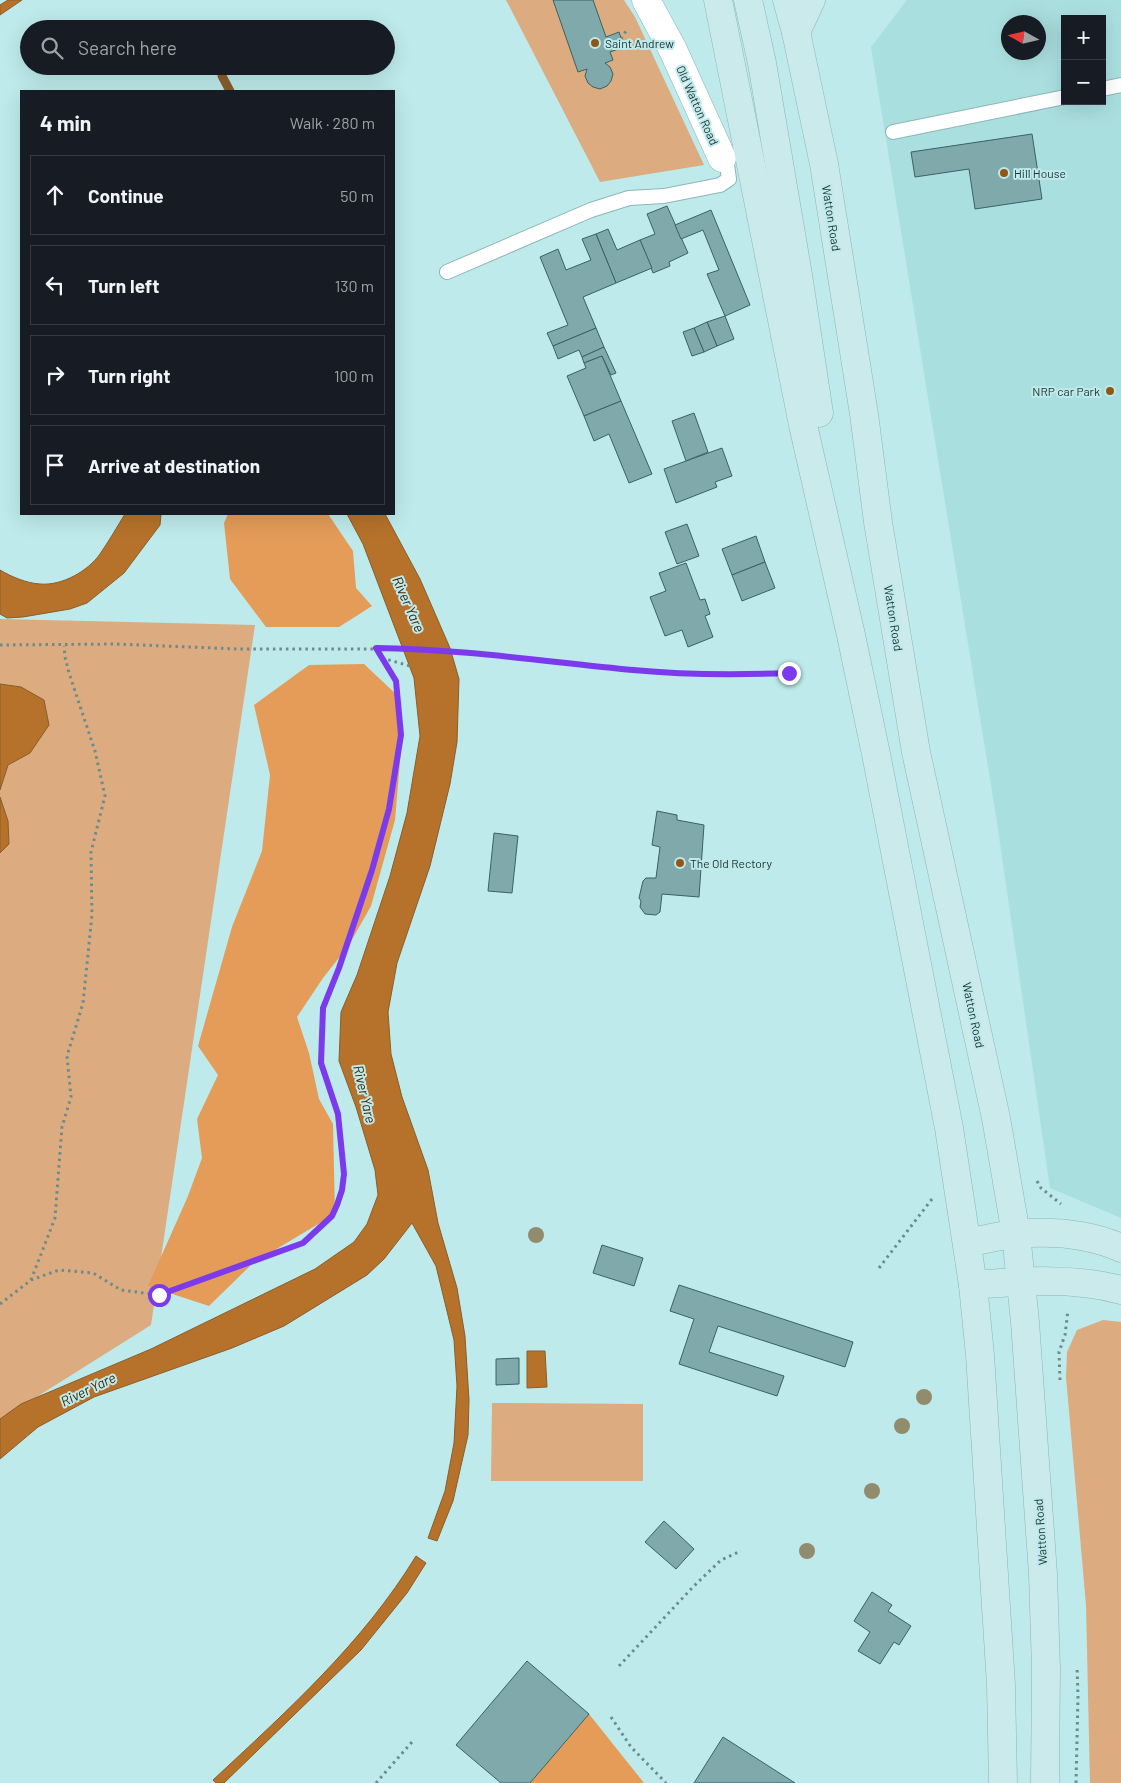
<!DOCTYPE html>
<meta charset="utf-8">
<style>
body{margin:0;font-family:Barlow,sans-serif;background:#20242c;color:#f1f3f6}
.controls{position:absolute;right:15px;top:15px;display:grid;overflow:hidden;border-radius:0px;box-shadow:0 5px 20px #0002}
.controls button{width:45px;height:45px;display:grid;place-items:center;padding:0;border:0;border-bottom:1px solid #363941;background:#171b24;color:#f1f3f6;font:25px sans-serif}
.compass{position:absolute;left:1001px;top:15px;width:45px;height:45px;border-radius:50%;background:#171b24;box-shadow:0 5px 20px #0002;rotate:278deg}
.stop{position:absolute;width:15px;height:15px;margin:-11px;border:4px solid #7c3aed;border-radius:50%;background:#fff}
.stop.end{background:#7c3aed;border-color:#fff;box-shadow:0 1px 5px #0008}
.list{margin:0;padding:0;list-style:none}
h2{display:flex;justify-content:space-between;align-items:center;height:65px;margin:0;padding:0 20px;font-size:21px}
h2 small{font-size:16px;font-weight:400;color:#9ea1a6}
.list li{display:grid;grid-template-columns:32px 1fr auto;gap:15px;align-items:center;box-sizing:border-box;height:80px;margin:0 10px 10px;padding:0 10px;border:1px solid #363941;border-radius:0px}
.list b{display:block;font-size:19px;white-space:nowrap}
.list em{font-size:16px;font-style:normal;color:#9ea1a6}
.icon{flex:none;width:28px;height:28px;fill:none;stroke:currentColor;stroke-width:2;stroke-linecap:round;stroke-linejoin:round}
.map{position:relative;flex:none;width:1121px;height:1783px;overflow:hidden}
.search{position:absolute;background:#171b24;box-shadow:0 5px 20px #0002;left:20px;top:20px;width:375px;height:55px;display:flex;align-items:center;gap:12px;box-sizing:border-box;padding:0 18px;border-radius:28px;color:#9ea1a6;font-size:19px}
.panel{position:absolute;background:#171b24;box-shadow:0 5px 20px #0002;left:20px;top:90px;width:375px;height:425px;border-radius:0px}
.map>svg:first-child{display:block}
.built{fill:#aadfe0;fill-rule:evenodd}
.green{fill:#dcab80}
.forest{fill:#e49c58}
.water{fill:#b6722a;stroke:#895e2c}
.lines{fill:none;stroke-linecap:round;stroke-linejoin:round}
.stream{stroke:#895e2c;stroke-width:9}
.building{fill:#7fa9aa;stroke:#3a6263}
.lane-casing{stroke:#8cb6b7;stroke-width:16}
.street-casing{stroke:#8cb6b7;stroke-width:29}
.secondary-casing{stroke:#8cb6b7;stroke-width:29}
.path{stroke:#6c8b8c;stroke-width:3;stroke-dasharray:2.5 4;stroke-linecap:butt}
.lane{stroke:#fff;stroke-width:14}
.street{stroke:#fff;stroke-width:28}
.secondary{stroke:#caeaeb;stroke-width:28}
.tree{fill:#928c6e}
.route{stroke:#7c3aed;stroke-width:6}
.poi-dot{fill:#915614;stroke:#beeaeb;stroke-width:2}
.labels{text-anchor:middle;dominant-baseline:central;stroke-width:4;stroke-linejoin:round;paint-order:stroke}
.poi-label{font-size:12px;fill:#1f3131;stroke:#beeaeb;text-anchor:start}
.street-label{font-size:12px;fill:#1f3131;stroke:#beeaeb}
.water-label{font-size:14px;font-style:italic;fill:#422507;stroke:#beeaeb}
</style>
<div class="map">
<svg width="1121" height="1783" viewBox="0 0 1121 1783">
<rect width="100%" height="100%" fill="#beeaeb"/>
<path class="built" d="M 907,0 L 1121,0 L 1121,1218 L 1050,1188 L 996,816 L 871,47 ZM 1065,19 L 1102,19 L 1102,101 L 1065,101 ZM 1008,22 L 1038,22 L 1038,52 L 1008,52 Z"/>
<g class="green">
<path d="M 506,0 L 624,0 L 635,17 L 704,165 L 600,182 Z"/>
<path d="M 0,619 L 255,625 L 151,1325 L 0,1420 Z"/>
<path d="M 1103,1320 L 1121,1322 L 1121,1783 L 1090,1783 L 1086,1605 L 1066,1377 L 1067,1352 L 1077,1330 Z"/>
<path d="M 492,1403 L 643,1404 L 643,1481 L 491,1481 Z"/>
</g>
<g class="forest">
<path d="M 228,514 L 328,514 L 353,551 L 356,588 L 372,606 L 339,627 L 266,627 L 230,579 L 224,523 Z"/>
<path d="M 364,664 L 398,696 L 402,738 L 395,820 L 371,906 L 349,945 L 323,978 L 297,1017 L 309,1053 L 319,1099 L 333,1124 L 335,1214 L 253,1263 L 209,1306 L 148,1286 L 188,1196 L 202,1158 L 197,1119 L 218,1075 L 198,1046 L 232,927 L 262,851 L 270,775 L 254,705 L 309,665 Z"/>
<path d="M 589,1714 L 644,1783 L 530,1783 Z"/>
</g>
<g class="water">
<path d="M 8,0 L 22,0 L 0,15 L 0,5 Z"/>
<path d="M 125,514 L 161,514 L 160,525 L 124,573 L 87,603 L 70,609 L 23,617 L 7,618 L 0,614 L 0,570 C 12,577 26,583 40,584 C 62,586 88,571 100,554 C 109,541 117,527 125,514 Z"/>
<path d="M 347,514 L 385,514 L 420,579 L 450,648 L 459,679 L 457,742 L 450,784 L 430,866 L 397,963 L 388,1012 L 391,1054 L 402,1097 L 428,1170 L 438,1223 L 457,1288 L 465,1336 L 469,1400 L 468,1435 L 453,1501 L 437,1541 L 428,1538 L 445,1491 L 454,1443 L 457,1386 L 454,1340 L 436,1266 L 412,1223 L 384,1259 L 367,1275 L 284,1326 L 232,1348 L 94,1397 L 38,1427 L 0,1459 L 0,1419 L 21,1404 L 151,1349 L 315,1269 L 354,1242 L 367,1224 L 378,1195 L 375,1170 L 356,1107 L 339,1061 L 341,1012 L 357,975 L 390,876 L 407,813 L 420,736 L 414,678 L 363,544 Z"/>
<path d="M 0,684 L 21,687 L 44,700 L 49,725 L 30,753 L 8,765 L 0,790 Z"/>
<path d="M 0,797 L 8,821 L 9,844 L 0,853 Z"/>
<path d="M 527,1351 L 545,1351 L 547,1387 L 527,1388 Z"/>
<path d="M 416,1556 L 426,1563 L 407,1593 L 361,1650 L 224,1783 L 216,1783 L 213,1780 C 287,1711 363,1643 416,1556 Z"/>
</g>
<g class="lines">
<path class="stream" d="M 222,76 L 230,91"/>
</g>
<g class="building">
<path d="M 553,0 L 593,0 L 606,37 L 619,32 L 624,47 L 610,52 L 613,60 L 605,63 L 610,67 L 613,74 L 611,81 L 607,86 L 600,89 L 593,87 L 588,83 L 585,76 L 587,69 L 578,72 Z"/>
<path d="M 1032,134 L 1042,199 L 975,209 L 969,169 L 915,177 L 911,152 Z"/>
<path d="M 667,206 L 688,253 L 669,262 L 670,266 L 653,273 L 640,240 L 655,234 L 647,214 Z"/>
<path d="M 711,210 L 750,305 L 725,316 L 707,274 L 719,270 L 703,230 L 681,239 L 675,225 Z"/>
<path d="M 608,229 L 617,250 L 640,240 L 652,268 L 616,283 L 596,234 Z"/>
<path d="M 596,234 L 616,283 L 583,297 L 596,328 L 553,346 L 547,333 L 568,325 L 540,257 L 558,249 L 566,270 L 591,260 L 582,239 Z"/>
<path d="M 725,316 L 734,339 L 717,346 L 707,322 Z"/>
<path d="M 707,322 L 717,346 L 704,352 L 694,328 Z"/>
<path d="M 596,328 L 604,347 L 582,357 L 579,350 L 558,359 L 553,346 Z"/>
<path d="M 694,328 L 704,352 L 692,356 L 683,332 Z"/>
<path d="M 604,347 L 616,373 L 611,375 L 602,356 L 584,363 L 582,357 Z"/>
<path d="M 602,356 L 621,401 L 584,416 L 567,376 L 586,368 L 584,363 Z"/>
<path d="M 621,401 L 652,474 L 629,483 L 609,434 L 594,441 L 584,416 Z"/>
<path d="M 694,413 L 708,452 L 686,461 L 672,421 Z"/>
<path d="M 722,448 L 732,476 L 715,482 L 717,487 L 676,503 L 664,469 Z"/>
<path d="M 687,524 L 699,556 L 677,564 L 665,532 Z"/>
<path d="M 756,536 L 765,562 L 732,575 L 722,549 Z"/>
<path d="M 765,562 L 775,588 L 742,601 L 732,575 Z"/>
<path d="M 686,563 L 700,600 L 705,599 L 710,614 L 705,616 L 713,637 L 688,647 L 682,630 L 665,636 L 650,597 L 666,591 L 659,573 Z"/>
<path d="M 657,811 L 677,815 L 677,820 L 704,825 L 699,897 L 662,894 L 660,912 L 656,915 L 645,914 L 640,907 L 641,901 L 639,898 L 643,881 L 646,878 L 656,878 L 660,847 L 652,845 Z"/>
<path d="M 494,833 L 518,836 L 512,893 L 488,891 Z"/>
<path d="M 602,1245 L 643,1258 L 634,1286 L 593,1273 Z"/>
<path d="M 679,1285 L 853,1342 L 845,1367 L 718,1326 L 709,1352 L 784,1376 L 777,1396 L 679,1364 L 694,1319 L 670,1311 Z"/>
<path d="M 519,1358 L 519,1384 L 496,1385 L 496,1359 Z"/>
<path d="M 664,1521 L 694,1549 L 676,1569 L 645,1542 Z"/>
<path d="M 872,1592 L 892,1605 L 888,1611 L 911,1626 L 899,1645 L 894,1642 L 880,1664 L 858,1651 L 870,1632 L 854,1621 Z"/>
<path d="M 527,1661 L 589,1714 L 530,1783 L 501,1783 L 456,1745 Z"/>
<path d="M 723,1737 L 795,1783 L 694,1783 Z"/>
</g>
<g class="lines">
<defs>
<g id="lane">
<path d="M 1102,89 L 1121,85"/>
<path d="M 893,132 L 1065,97"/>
<path d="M 447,272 L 591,210 L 629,198 L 664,196 L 720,185 L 729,179 L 727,165 L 722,158"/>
</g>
<path id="street" d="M 646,0 L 673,50 L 722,158"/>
<g id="secondary">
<path d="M 718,0 L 803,425 L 851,635 L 876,754 L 949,1128 L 973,1285 L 980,1355 L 1001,1685 L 1003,1783"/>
<path d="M 748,0 L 762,63 L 798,275 L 819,413"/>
<path d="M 787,0 L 796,32 L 824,164 L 864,414 L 878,522 L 916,752 L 996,1118 L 1016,1234 L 1025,1322 L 1043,1574 L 1046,1669 L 1045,1783"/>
<path d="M 796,32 L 811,0"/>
<path d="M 967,1243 C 983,1240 1000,1235 1017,1234 C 1051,1231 1089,1234 1121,1248"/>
<path d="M 973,1285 C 1023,1281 1073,1277 1121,1290"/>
</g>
</defs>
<use href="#lane" class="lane-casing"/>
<use href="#street" class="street-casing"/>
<use href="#secondary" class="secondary-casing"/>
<g class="path">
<path d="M 621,39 L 628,28"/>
<path d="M 0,645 L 116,644 L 238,649 L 398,649 L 453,652 L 636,670 L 742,675 L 789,673"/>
<path d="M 382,658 L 410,666"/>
<path d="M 1037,1181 L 1041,1188 L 1061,1204"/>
<path d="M 879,1268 L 932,1199"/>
<path d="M 31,1280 L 55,1218 L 62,1127 L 71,1097 L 67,1056 L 83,1003 L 92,915 L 91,852 L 105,796 L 95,751 L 69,673 L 65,657 L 64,646"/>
<path d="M 0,1304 L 31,1280 L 59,1270 L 93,1273 L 121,1290 L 159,1295 L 303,1243 L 332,1216 L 342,1190 L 344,1174 L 338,1114 L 321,1063 L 323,1008 L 339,968 L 371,870 L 389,809 L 401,735 L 396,681 L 376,648"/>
<path d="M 1060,1380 L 1059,1352 L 1065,1335 L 1068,1310"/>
<path d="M 619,1666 L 693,1587 L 721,1560 L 741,1551"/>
<path d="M 611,1717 L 631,1747 L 666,1783"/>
<path d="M 376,1783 L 412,1742"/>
<path d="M 1076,1783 L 1078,1696 L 1077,1666"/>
</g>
<use href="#lane" class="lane"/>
<use href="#street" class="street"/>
<use href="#secondary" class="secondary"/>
</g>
<g class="tree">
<circle cx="536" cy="1235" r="8"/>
<circle cx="924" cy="1397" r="8"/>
<circle cx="902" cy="1426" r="8"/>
<circle cx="872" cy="1491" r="8"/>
<circle cx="807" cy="1551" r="8"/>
</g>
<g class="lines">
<path class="route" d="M 159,1295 L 303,1243 L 332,1216 L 337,1205 L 342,1190 L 344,1174 L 338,1114 L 321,1063 L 323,1008 L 339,968 L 372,870 L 389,809 L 401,735 L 396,681 L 376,648 C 462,649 548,662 633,670 C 685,675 738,675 789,673"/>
</g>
<g class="poi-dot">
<circle cx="595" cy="43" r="5"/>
<circle cx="1004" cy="173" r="5"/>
<circle cx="1110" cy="391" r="5"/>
<circle cx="680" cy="863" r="5"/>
</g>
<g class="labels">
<g class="poi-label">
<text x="605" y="43">Saint Andrew</text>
<text x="1014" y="173">Hill House</text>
<text x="1100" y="391" text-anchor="end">NRP car Park</text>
<text x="690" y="863">The Old Rectory</text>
</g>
<g class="street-label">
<text transform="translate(698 105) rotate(66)">Old Watton Road</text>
<text transform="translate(832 218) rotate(81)">Watton Road</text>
<text transform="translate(894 618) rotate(81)">Watton Road</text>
<text transform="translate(974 1015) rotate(78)">Watton Road</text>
<text transform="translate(1040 1532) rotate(-94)">Watton Road</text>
</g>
<g class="water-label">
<text transform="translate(409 604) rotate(66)">River Yare</text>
<text transform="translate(365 1094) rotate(77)">River Yare</text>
<text transform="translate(88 1389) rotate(-26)">River Yare</text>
</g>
</g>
</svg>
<div class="controls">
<button>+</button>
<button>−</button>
</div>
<svg class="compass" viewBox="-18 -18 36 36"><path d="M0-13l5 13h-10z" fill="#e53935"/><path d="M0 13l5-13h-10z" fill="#9ea1a6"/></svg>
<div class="stop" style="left:159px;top:1295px"></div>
<div class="stop end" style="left:789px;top:673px"></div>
<div class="search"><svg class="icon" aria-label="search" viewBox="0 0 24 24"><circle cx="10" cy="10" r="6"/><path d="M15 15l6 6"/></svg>Search here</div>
<section class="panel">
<h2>4 min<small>Walk · 280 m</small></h2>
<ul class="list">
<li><svg class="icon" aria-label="ahead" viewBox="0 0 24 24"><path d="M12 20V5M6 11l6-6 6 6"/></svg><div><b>Continue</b></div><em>50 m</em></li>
<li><svg class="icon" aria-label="left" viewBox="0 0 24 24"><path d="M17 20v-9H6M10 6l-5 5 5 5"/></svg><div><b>Turn left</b></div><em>130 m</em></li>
<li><svg class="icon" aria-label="right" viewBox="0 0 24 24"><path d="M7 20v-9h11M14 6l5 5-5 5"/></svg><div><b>Turn right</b></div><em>100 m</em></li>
<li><svg class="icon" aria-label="arrive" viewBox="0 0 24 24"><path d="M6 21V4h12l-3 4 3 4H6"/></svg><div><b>Arrive at destination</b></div></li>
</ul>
</section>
</div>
